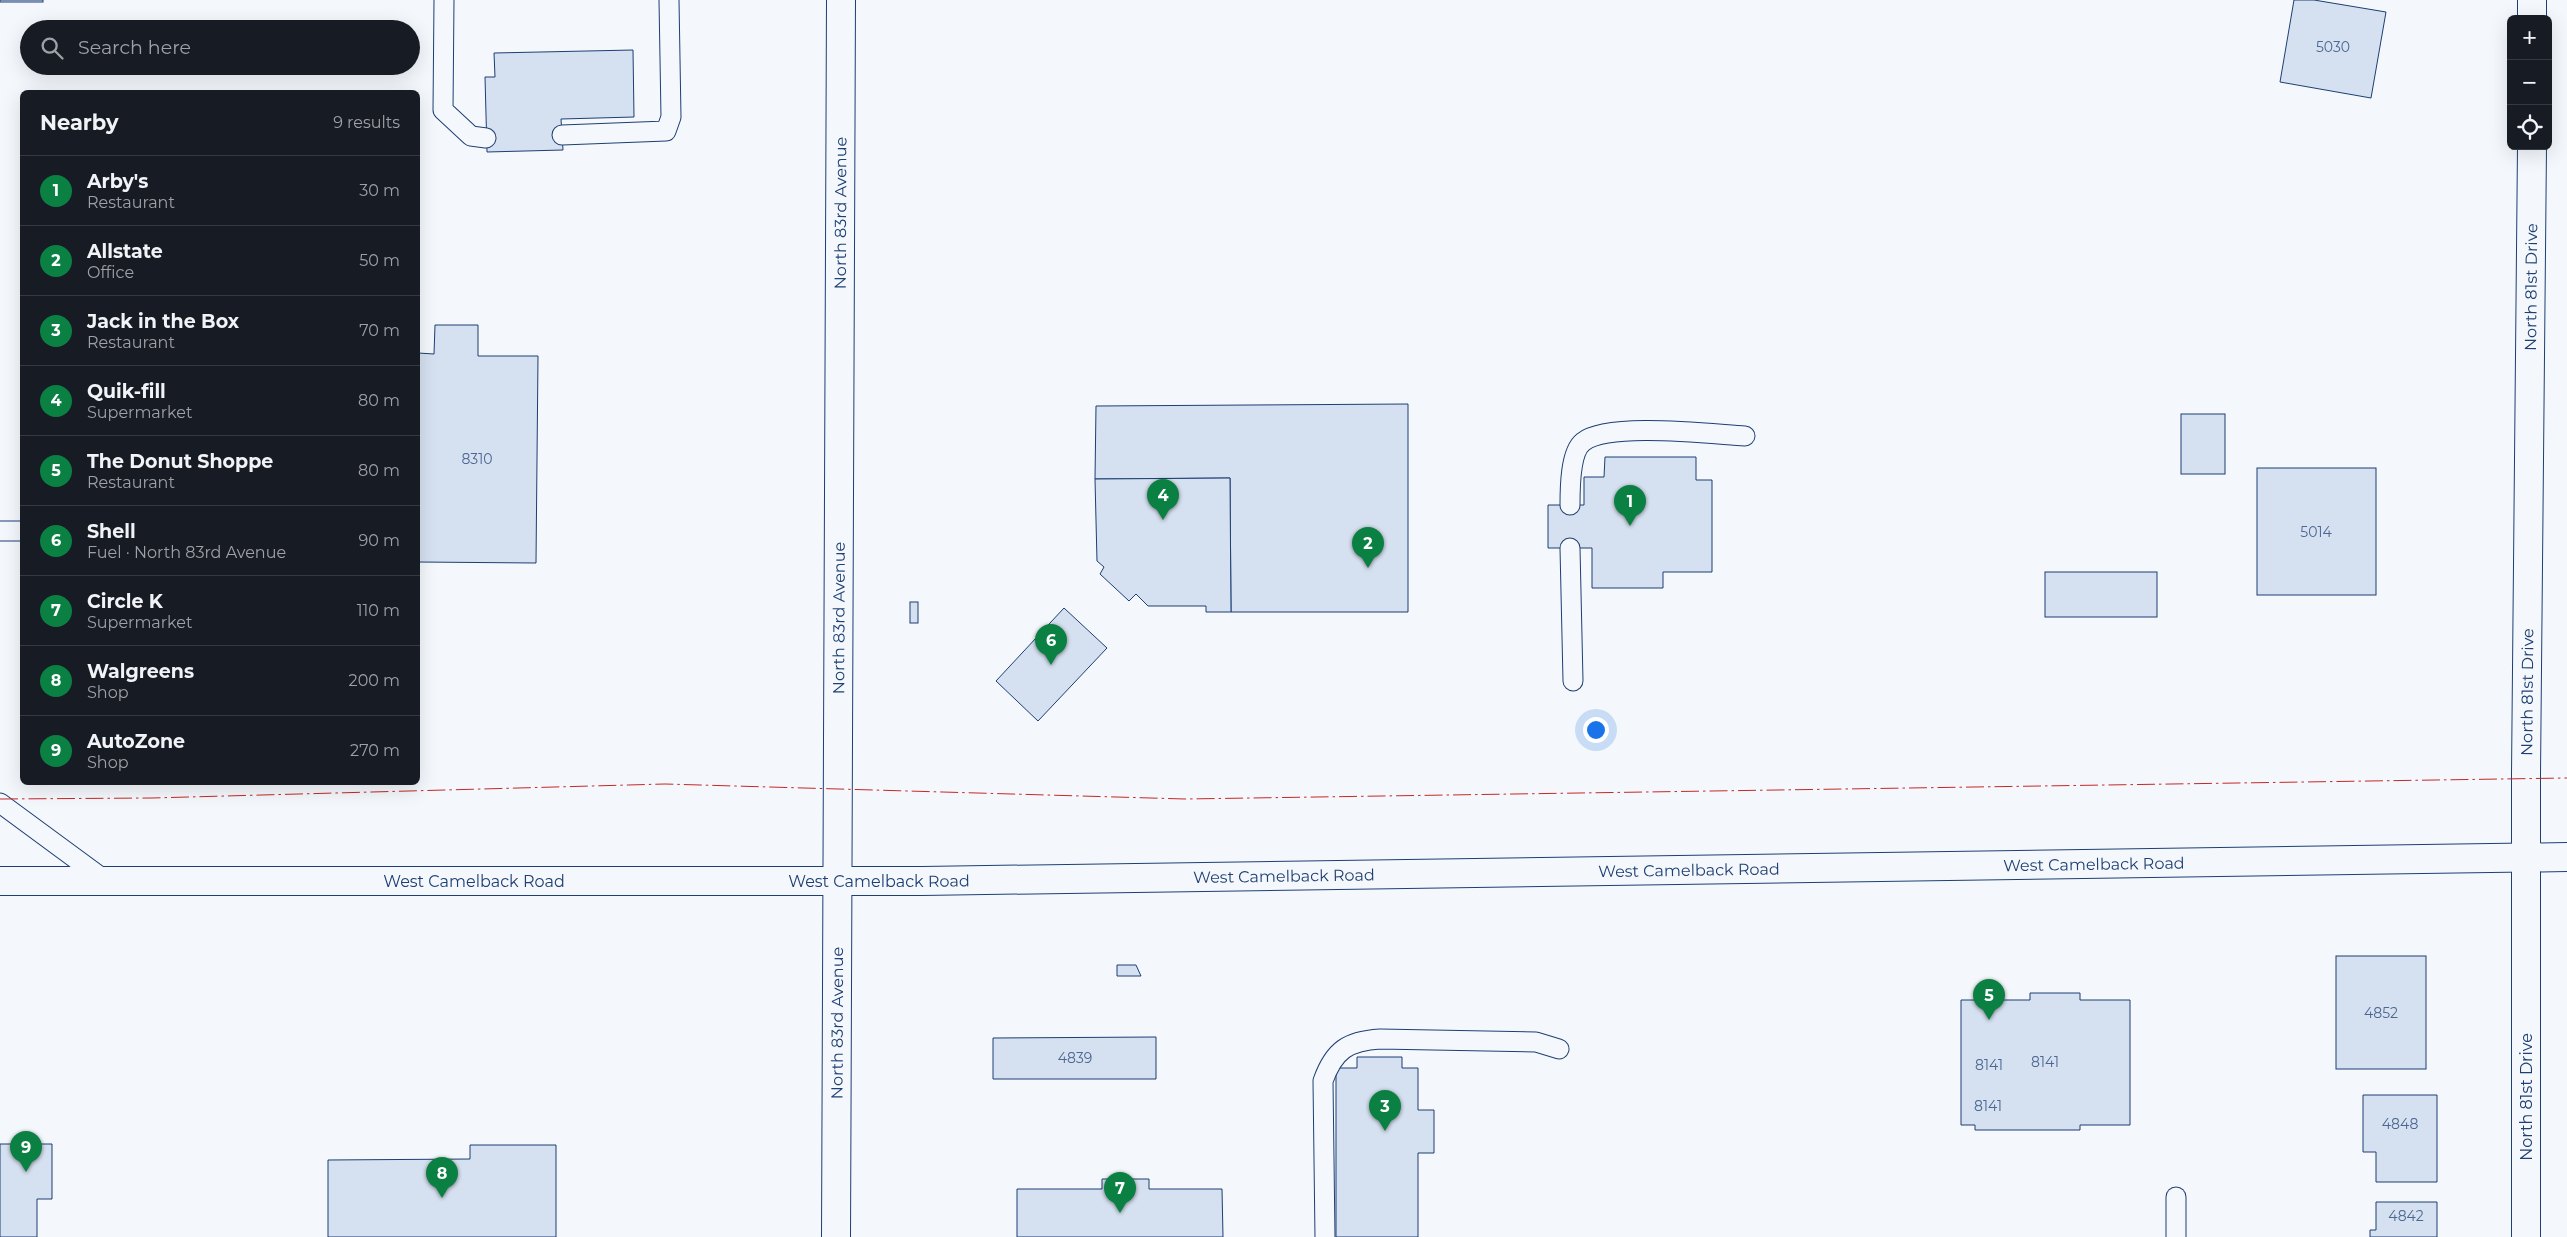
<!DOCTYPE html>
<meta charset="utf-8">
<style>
body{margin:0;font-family:Montserrat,sans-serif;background:#20242c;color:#f1f3f6}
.controls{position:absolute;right:15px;top:15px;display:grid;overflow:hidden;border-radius:8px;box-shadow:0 5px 20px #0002}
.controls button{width:45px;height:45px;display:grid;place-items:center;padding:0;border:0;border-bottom:1px solid #363941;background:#171b24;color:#f1f3f6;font:25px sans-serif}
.you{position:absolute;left:1595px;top:729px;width:18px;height:18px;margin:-12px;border:4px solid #fff;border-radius:50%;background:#1a73e8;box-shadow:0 0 0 8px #1a73e833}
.badge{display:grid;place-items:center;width:32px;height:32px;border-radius:50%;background:#0b8043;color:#fff;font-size:16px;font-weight:700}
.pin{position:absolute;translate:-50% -41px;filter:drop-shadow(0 1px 2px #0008)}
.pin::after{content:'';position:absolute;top:26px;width:18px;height:15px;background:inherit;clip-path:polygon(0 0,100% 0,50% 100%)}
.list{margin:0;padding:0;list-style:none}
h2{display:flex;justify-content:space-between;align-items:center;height:65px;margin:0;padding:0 20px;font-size:21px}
h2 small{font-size:16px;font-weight:400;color:#9ea1a6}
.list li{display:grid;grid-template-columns:32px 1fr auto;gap:15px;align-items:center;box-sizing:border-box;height:70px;padding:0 20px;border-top:1px solid #363941}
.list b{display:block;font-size:19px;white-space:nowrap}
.list p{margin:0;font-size:16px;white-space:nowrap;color:#9ea1a6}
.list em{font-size:16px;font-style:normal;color:#9ea1a6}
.icon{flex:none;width:28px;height:28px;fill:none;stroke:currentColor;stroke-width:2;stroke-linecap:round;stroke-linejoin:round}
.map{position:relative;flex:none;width:2567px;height:1237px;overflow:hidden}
.search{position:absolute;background:#171b24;box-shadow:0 5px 20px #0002;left:20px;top:20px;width:400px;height:55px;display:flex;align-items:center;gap:12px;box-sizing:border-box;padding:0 18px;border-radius:28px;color:#9ea1a6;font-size:19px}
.panel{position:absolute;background:#171b24;box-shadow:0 5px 20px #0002;left:20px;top:90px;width:400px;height:695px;border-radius:8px}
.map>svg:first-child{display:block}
.building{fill:#d5e0f0;stroke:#1d3f73}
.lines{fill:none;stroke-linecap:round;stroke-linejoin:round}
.lane-casing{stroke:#1d3f73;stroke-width:21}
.street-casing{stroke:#1d3f73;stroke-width:30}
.secondary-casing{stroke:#1d3f73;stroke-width:30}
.primary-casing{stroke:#1d3f73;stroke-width:30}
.lane{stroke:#f4f7fb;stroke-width:19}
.street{stroke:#f4f7fb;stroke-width:28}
.secondary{stroke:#f4f7fb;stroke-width:28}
.primary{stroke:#f4f7fb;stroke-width:28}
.power{stroke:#c62828;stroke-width:1;stroke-dasharray:18 4 2.5 4;stroke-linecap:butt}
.labels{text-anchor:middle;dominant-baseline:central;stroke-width:4;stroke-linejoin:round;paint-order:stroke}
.number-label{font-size:14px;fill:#4b6792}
.street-label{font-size:16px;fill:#1d3f73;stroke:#f4f7fb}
</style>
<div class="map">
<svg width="2567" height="1237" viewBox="0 0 2567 1237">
<rect width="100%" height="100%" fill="#f4f7fb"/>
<g class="building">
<rect x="0" y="0" width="43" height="2"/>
<path d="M 2294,0 L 2314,0 L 2386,12 L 2371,98 L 2280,82 Z"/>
<path d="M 633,50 L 634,117 L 561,119 L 563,150 L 487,152 L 485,77 L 495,77 L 494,53 Z"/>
<path d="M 435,325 L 478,325 L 478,356 L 538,356 L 536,563 L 418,562 L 418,353 L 434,354 Z"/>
<path d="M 1408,404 L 1408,612 L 1231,612 L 1230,478 L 1095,479 L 1096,406 Z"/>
<rect x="2181" y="414" width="44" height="60"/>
<path d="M 1605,457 L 1696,457 L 1696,480 L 1712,480 L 1712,572 L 1663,572 L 1663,588 L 1592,588 L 1592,548 L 1548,548 L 1548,505 L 1584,505 L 1584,477 L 1604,477 Z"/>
<rect x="2257" y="468" width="119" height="127"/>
<path d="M 1230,478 L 1231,612 L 1206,612 L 1206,606 L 1148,606 L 1136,594 L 1129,601 L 1100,574 L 1104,567 L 1097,561 L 1095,479 Z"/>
<rect x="2045" y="572" width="112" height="45"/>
<rect x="910" y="602" width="8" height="21"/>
<path d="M 1064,608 L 1107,648 L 1038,721 L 996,681 Z"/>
<rect x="2336" y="956" width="90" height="113"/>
<path d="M 1117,965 L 1136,965 L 1141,976 L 1117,976 Z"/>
<path d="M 2030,993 L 2080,993 L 2080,1000 L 2130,1000 L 2130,1125 L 2080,1125 L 2080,1130 L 1975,1130 L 1975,1125 L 1961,1125 L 1961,1000 L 2030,1000 Z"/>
<path d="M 1156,1037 L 1156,1079 L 993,1079 L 993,1038 Z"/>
<path d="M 1357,1057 L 1402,1057 L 1402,1068 L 1418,1068 L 1418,1110 L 1434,1110 L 1434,1153 L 1418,1153 L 1418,1237 L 1336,1237 L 1336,1068 L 1357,1068 Z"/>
<path d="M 2363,1095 L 2437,1095 L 2437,1182 L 2376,1182 L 2376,1152 L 2363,1152 Z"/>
<path d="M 0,1144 L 52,1144 L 52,1199 L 37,1199 L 37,1237 L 0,1237 Z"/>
<path d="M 470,1145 L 556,1145 L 556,1237 L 328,1237 L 328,1160 L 470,1159 Z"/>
<path d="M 1102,1179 L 1149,1179 L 1149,1189 L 1222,1189 L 1223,1237 L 1017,1237 L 1017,1189 L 1102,1189 Z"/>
<path d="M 2376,1202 L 2437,1202 L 2437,1237 L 2370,1237 L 2370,1230 L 2376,1230 Z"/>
</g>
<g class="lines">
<defs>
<g id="lane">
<path d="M 444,0 L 443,110 L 471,136 L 486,138"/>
<path d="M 562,135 L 666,131 L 671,117 L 669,0"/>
<path d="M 1570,505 C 1570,490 1570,452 1583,442 C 1608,422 1710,434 1745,436"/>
<path d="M 0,531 L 22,531"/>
<path d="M 1570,548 L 1573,681"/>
<path d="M 0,803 L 106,881"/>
<path d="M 2176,1197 L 2176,1237"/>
<path d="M 1325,1237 L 1323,1081 C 1334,1050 1348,1041 1380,1039 L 1536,1042 L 1559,1049"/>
</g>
<g id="street">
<path d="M 2532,0 L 2532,19"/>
<path id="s1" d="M 2526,1237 L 2526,774 L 2532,146"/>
</g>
<g id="secondary">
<path id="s2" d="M 836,1237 L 841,0"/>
</g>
<g id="primary">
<path id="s3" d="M 0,881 L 922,881 L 2567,857"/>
</g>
</defs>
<use href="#lane" class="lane-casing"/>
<use href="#street" class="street-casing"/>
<use href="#secondary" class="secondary-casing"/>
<use href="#primary" class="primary-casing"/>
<use href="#lane" class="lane"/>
<use href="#street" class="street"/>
<use href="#secondary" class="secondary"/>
<use href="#primary" class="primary"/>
<path class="power" d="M 0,799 L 152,798 L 665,784 L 1185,799 L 2567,778"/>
</g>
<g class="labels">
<g class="number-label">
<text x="2333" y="47">5030</text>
<text x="477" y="459">8310</text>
<text x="2316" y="532">5014</text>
<text x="2381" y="1013">4852</text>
<text x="1075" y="1058">4839</text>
<text x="2045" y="1062">8141</text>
<text x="1989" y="1065">8141</text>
<text x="1988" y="1106">8141</text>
<text x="2400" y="1124">4848</text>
<text x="2406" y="1216">4842</text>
</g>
<g class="street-label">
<text stroke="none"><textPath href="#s2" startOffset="1024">North 83rd Avenue</textPath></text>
<text stroke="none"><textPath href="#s1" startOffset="950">North 81st Drive</textPath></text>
<text stroke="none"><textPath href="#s2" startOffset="619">North 83rd Avenue</textPath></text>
<text stroke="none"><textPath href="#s1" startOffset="545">North 81st Drive</textPath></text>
<text stroke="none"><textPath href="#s3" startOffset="2094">West Camelback Road</textPath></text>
<text stroke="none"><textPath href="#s3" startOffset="1689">West Camelback Road</textPath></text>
<text stroke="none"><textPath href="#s3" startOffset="1284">West Camelback Road</textPath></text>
<text stroke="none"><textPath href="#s3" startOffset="879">West Camelback Road</textPath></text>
<text stroke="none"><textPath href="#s3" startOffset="474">West Camelback Road</textPath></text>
<text stroke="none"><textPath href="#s2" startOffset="214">North 83rd Avenue</textPath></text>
<text transform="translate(2526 1097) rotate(-90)">North 81st Drive</text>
</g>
</g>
</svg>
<div class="controls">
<button>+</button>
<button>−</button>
<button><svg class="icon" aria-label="locate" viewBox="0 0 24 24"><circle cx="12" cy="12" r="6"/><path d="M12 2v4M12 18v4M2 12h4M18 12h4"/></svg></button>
</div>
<div class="you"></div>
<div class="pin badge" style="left:1630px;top:526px">1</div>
<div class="pin badge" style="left:1368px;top:568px">2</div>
<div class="pin badge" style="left:1385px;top:1131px">3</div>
<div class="pin badge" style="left:1163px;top:520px">4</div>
<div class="pin badge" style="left:1989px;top:1020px">5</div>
<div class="pin badge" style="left:1051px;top:665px">6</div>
<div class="pin badge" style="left:1120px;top:1213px">7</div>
<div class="pin badge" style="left:442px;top:1198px">8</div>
<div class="pin badge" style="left:26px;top:1172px">9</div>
<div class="search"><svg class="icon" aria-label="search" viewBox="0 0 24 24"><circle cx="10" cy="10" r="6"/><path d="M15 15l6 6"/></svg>Search here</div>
<section class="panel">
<h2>Nearby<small>9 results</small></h2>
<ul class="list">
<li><span class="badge">1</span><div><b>Arby's</b><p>Restaurant</p></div><em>30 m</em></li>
<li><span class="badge">2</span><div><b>Allstate</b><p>Office</p></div><em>50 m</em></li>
<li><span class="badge">3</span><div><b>Jack in the Box</b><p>Restaurant</p></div><em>70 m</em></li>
<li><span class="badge">4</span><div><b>Quik-fill</b><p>Supermarket</p></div><em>80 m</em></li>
<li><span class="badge">5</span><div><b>The Donut Shoppe</b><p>Restaurant</p></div><em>80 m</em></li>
<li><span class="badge">6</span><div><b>Shell</b><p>Fuel · North 83rd Avenue</p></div><em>90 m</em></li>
<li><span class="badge">7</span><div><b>Circle K</b><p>Supermarket</p></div><em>110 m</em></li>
<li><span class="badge">8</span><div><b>Walgreens</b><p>Shop</p></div><em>200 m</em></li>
<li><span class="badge">9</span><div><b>AutoZone</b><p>Shop</p></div><em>270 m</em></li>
</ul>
</section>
</div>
